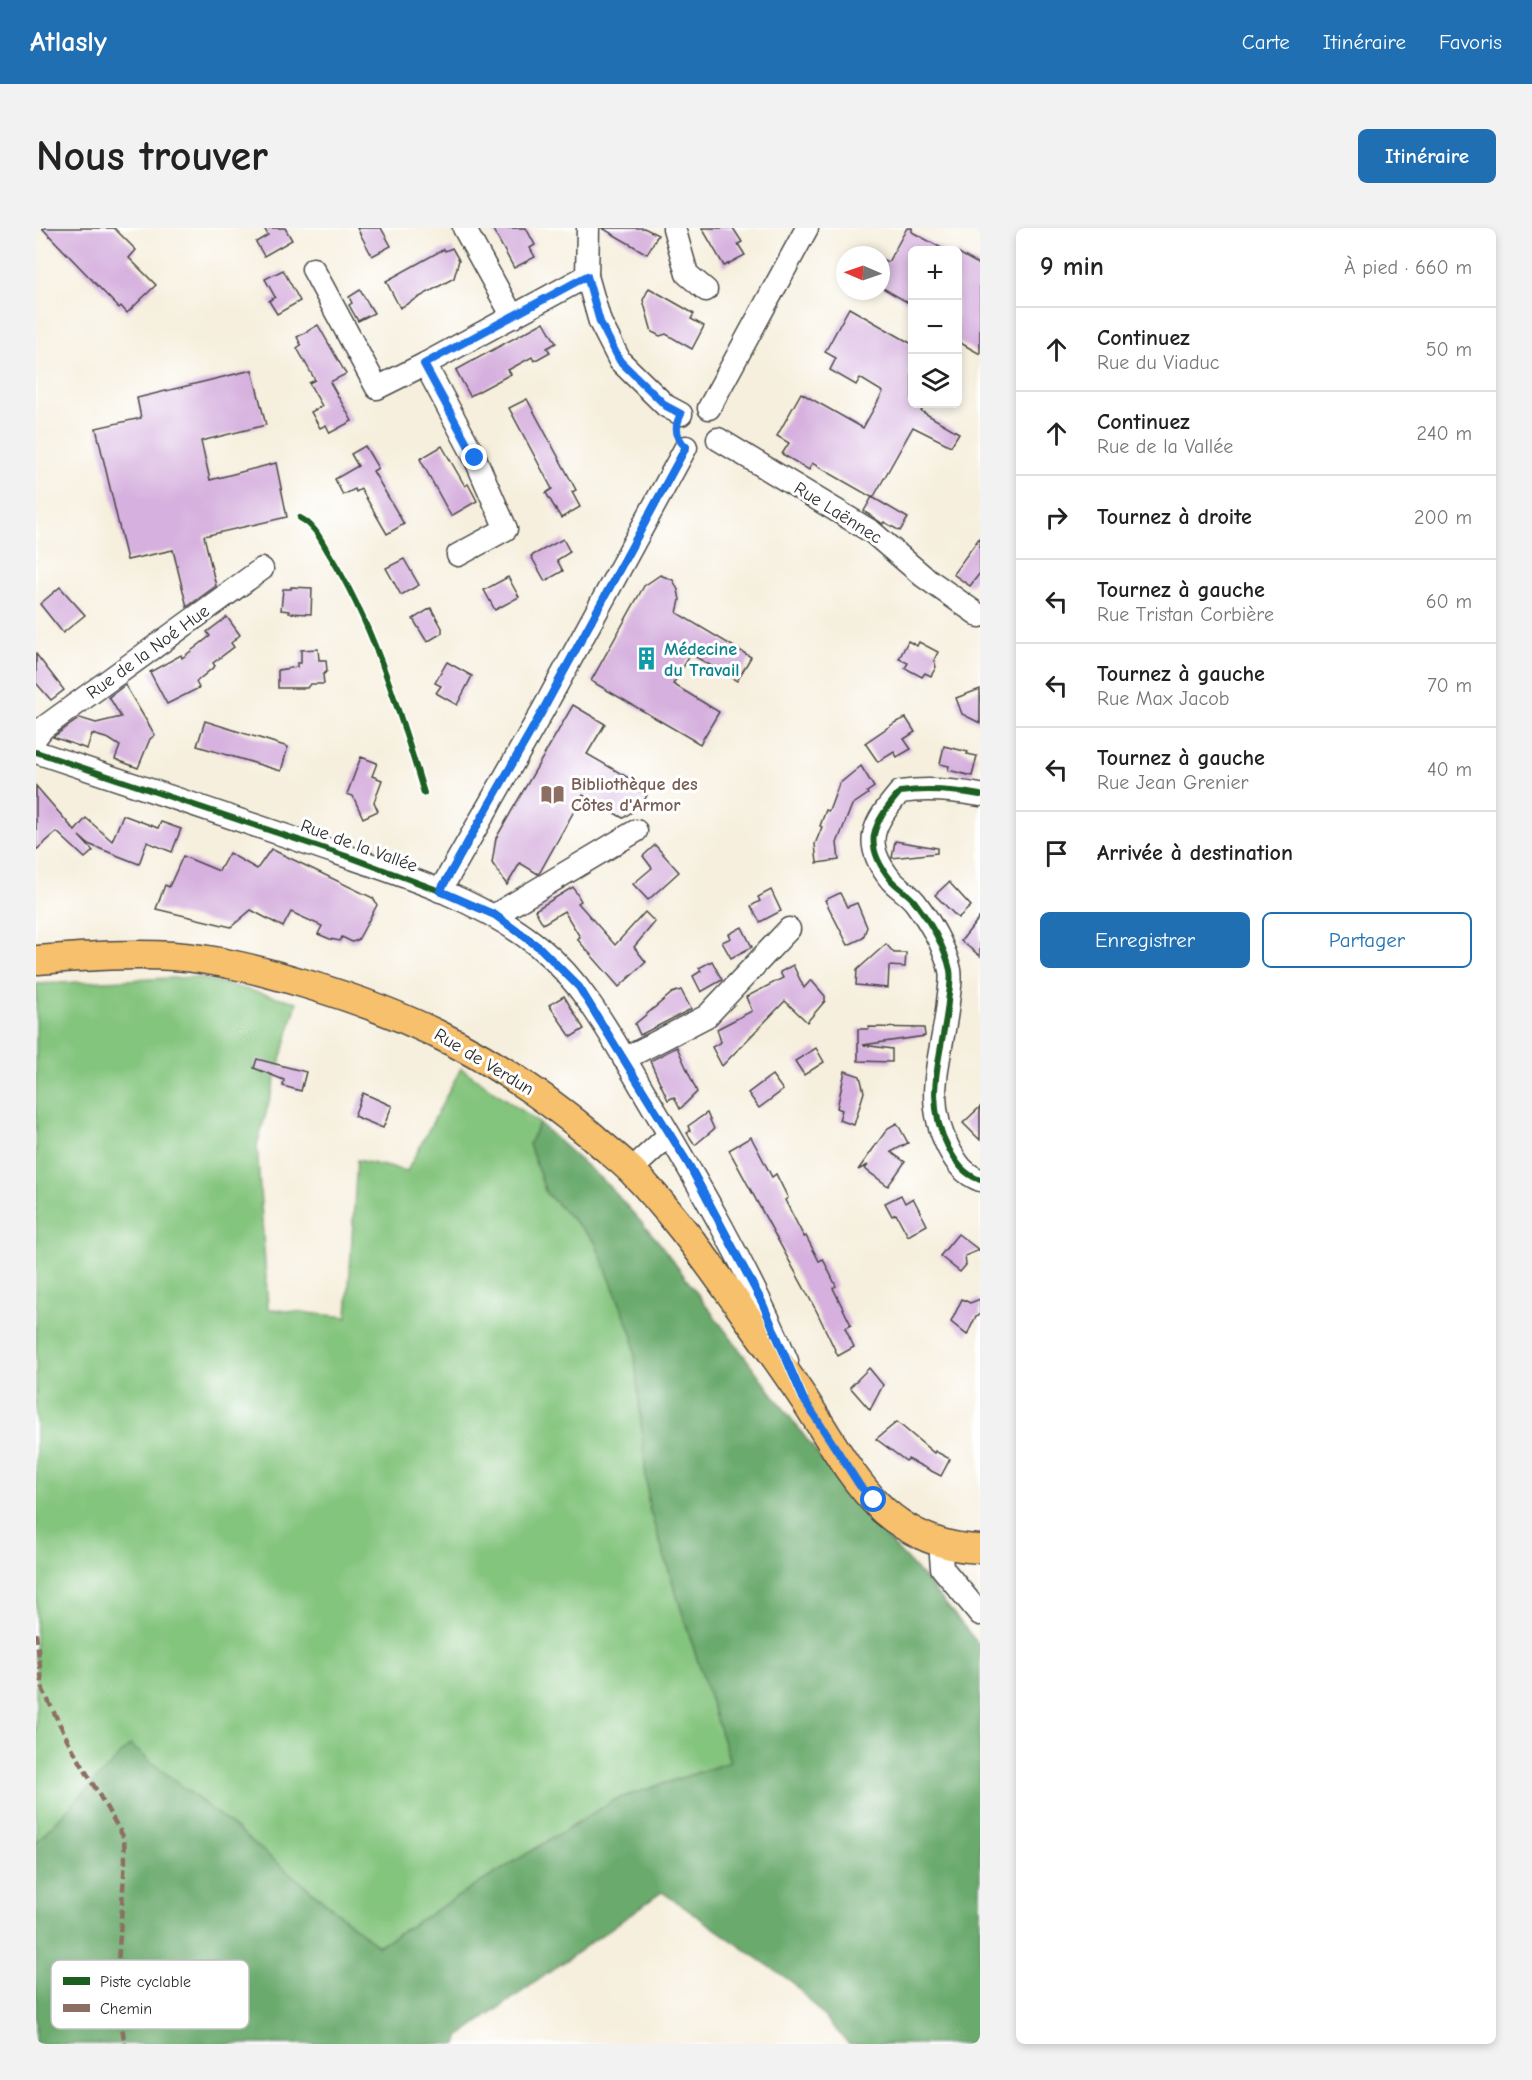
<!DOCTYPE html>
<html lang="fr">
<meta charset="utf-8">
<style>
body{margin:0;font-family:"Comic Neue",sans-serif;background:#f2f2f2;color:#222}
.controls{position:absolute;right:18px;top:18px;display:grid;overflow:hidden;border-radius:9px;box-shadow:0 3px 9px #0003}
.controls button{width:54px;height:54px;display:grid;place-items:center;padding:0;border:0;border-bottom:2px solid #e0e0e0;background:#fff;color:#222;font:30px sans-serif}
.compass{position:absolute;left:800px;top:18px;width:54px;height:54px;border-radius:50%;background:#fff;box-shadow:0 3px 9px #0003;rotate:272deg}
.stop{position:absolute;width:18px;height:18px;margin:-14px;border:4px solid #1a73e8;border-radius:50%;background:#fff}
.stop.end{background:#1a73e8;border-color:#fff;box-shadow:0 2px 6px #0008}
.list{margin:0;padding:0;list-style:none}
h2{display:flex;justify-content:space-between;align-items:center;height:78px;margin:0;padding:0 24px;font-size:26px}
h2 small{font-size:20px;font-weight:400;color:#767676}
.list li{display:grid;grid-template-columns:39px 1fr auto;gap:18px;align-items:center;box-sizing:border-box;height:84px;padding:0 24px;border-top:2px solid #e0e0e0}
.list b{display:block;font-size:22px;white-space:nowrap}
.list p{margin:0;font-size:20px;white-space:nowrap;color:#767676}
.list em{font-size:20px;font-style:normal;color:#767676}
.actions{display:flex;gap:12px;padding:18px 24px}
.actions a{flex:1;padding:14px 0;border:2px solid #1f6fb2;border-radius:9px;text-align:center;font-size:21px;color:#1f6fb2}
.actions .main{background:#1f6fb2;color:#fff}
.icon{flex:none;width:33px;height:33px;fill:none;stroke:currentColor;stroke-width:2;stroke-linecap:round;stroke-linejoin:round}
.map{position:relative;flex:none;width:944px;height:1816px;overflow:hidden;border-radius:9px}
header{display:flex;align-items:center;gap:36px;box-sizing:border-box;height:84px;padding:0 30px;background:#1f6fb2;color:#fff}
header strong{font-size:28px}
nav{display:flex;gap:33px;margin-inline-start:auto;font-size:21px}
.intro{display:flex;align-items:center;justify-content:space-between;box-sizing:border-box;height:144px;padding:0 36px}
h1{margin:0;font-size:42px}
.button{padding:15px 27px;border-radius:9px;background:#1f6fb2;color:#fff;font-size:21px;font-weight:700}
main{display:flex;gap:36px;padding:0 36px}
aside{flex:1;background:#fff;border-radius:9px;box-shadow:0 3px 9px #0003}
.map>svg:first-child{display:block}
.green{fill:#84c57e;stroke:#587854;stroke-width:1.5}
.forest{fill:#6baa6d;stroke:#4b6a4c;stroke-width:1.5}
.building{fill:#d6b0de}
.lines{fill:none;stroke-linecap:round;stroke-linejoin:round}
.minor-casing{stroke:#494846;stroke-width:25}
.major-casing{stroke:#494846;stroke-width:31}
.minor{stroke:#fff;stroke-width:22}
.major{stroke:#f7c06c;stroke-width:28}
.quiet{stroke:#8d6e63;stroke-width:4.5;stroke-dasharray:9 4.5;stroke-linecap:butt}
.cycleway-casing{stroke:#fff;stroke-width:10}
.cycleway{stroke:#1b5e20;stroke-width:6}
.route{stroke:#1a73e8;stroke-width:8}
.labels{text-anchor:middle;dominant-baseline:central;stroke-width:6;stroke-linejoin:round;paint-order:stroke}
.street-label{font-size:18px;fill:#2b2b2b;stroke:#fff}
.culture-label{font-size:18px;font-weight:bold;fill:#0d838f;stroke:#fff;text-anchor:start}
.education-label{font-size:18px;font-weight:bold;fill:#785e54;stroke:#fff;text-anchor:start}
.key{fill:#fff;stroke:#bfbfbf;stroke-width:1.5}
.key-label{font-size:16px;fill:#2b2b2b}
</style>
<header>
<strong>Atlasly</strong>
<nav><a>Carte</a><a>Itinéraire</a><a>Favoris</a></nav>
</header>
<div class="intro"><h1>Nous trouver</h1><a class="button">Itinéraire</a></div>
<main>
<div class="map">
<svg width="944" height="1816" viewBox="0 0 944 1816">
<rect width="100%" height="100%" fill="#fff"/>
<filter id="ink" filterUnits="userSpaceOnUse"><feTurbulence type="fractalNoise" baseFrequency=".0167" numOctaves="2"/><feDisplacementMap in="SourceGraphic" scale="12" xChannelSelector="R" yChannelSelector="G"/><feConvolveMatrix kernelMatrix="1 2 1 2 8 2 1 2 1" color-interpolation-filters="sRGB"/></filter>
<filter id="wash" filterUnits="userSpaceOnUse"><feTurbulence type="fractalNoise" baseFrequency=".008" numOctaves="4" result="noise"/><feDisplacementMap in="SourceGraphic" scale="24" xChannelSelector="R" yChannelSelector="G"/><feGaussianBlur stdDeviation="1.35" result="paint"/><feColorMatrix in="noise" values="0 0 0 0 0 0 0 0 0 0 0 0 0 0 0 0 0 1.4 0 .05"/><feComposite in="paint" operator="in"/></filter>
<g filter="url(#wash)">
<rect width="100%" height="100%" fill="#f6efdd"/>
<path class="green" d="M 160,749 L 261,774 L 221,917 L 232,1081 L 311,1089 L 321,932 L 371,943 L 425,840 L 503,895 L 493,916 L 510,965 L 559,1014 L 597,1108 L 613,1280 L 694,1534 L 578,1572 L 342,1718 L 203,1603 L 94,1518 L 2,1612 L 0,1617 L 0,756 Z"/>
<path class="forest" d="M 503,895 L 573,958 L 622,1013 L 823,1281 L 889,1351 L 944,1418 L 944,1816 L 813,1816 L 756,1754 L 626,1664 L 424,1808 L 421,1816 L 0,1816 L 0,1617 L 2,1612 L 94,1517 L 203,1603 L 342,1718 L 578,1572 L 694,1534 L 613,1280 L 597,1108 L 559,1014 L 510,965 L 493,916 Z"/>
<g id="blocks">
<g class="building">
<path d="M 6,0 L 78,0 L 100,22 L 93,30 L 120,57 L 91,85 L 85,78 L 83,80 Z"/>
<path d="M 228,0 L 249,0 L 256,12 L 228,28 L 220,14 L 232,7 Z"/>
<path d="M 321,0 L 345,0 L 355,18 L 336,28 Z"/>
<path d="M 456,0 L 490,0 L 499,17 L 494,20 L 499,29 L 478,40 Z"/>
<path d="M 566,0 L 608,0 L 622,7 L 611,26 Z"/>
<path d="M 666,0 L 697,0 L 706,14 L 702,16 L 709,27 L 688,38 Z"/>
<path d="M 871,0 L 876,0 L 876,4 L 909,22 L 876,22 L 876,77 L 845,59 L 845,31 L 852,34 Z"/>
<path d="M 416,20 L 423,32 L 418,50 L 364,80 L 350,53 L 408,21 L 409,23 Z"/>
<path d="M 921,24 L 944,37 L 944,126 L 921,113 Z"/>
<path d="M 247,42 L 264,73 L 241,86 L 233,73 L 239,69 L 229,51 Z"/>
<path d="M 613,60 L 650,81 L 658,86 L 655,91 L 668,98 L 656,121 L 630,106 L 624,108 L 616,104 L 607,72 Z"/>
<path d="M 324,62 L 338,85 L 322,93 L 313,77 L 316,75 L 313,69 Z"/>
<path d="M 813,80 L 876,116 L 876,176 L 890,176 L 885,183 L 923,205 L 915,218 L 877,199 L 837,270 L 776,235 L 773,242 L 746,226 L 753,215 L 741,208 L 765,165 L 827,200 L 847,164 L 824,150 L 820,157 L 794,142 L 800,130 L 789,124 Z"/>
<path d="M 508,94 L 520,115 L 511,120 L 514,124 L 498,133 L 496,129 L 472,142 L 475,146 L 434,168 L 420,142 Z"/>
<path d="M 282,97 L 310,146 L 294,154 L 316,193 L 294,205 L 290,197 L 284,200 L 275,184 L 286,178 L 273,155 L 279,152 L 261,120 L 265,117 L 261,109 Z"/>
<path d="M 216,142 L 230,197 L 165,213 L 174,252 L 240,235 L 251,289 L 168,308 L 180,358 L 151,379 L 137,322 L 91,332 L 60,200 L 105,190 L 101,170 Z"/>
<path d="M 491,171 L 540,262 L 536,264 L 544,279 L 525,290 L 510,265 L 516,261 L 473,180 Z"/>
<path d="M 329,218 L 342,240 L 337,243 L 368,296 L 351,306 L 325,261 L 320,264 L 319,261 L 307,267 L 299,251 L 322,238 L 315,226 Z"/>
<path d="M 406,218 L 429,258 L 432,256 L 441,273 L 415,288 L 384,231 Z"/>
<path d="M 836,269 L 872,290 L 864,303 L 848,294 L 847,296 L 828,283 Z"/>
<path d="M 944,309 L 944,345 L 934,358 L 917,346 Z"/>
<path d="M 527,311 L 534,324 L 521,332 L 527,343 L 509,353 L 495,328 Z"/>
<path d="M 368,331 L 383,357 L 365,367 L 350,340 Z"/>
<path d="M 624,347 L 637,352 L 642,362 L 644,372 L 641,385 L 715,429 L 701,453 L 655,426 L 637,456 L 683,484 L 664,516 L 555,453 L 608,358 Z"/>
<path d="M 472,349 L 483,369 L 459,382 L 448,362 Z"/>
<path d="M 24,359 L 49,387 L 27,405 L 4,376 Z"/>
<path d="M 255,359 L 276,360 L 275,386 L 253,385 L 253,383 L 245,382 L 247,361 L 255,361 Z"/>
<path d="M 395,380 L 406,400 L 406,405 L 391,414 L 377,391 Z"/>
<path d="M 191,389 L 204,407 L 195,415 L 198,419 L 177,435 L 179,438 L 160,454 L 163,460 L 131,476 L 114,444 L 145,427 L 146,430 L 174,408 L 171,404 Z"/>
<path d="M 872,413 L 881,418 L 883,414 L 902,424 L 898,432 L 900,439 L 895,448 L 889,445 L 886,449 L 869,440 L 872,435 L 863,431 Z"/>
<path d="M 282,421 L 283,432 L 290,432 L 291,443 L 287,447 L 288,456 L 274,456 L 271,460 L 242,460 L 242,442 L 261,439 L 261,435 L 265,435 L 265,422 Z"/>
<path d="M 0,426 L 28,462 L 15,472 L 0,455 Z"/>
<path d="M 411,434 L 436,448 L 421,477 L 400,465 L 405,458 L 399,455 Z"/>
<path d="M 89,457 L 119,507 L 114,511 L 102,540 L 79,531 L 84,518 L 73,511 L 56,506 L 51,521 L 17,509 L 44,490 L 60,495 L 85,489 L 73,469 Z"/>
<path d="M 944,461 L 944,495 L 926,486 L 920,470 Z"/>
<path d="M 537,477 L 569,496 L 551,526 L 605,557 L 602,562 L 611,567 L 606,577 L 587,590 L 547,567 L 504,644 L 502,646 L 484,635 L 471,657 L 456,635 L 460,610 Z"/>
<path d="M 870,490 L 879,504 L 868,511 L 875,521 L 861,529 L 858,524 L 842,534 L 829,515 L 860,494 Z"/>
<path d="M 169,493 L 252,519 L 245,543 L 161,518 Z"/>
<path d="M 908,518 L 932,524 L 931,526 L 941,528 L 936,548 L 912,542 L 913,538 L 904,536 Z"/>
<path d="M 325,529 L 341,535 L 336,548 L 346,552 L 338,574 L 342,583 L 327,590 L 317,568 L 311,566 Z"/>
<path d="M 825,538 L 838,559 L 831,564 L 832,566 L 816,577 L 801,615 L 803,632 L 781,635 L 779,616 L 786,599 L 784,598 L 790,582 L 793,583 L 803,556 Z"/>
<path d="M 0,558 L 39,603 L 50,590 L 76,613 L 87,587 L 122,600 L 125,594 L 145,601 L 136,624 L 111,614 L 103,636 L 52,616 L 43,608 L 57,623 L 49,630 L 21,604 L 0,622 Z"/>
<path d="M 859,613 L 901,620 L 901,625 L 856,630 Z"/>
<path d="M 619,617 L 643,644 L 612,672 L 597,656 L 616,640 L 607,628 Z"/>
<path d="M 235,621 L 337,670 L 341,677 L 322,712 L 316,714 L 306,709 L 304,713 L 294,711 L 282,706 L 286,698 L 255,684 L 247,699 L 215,682 L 195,699 L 120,681 L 129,657 L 133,659 L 147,628 L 183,643 L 193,625 L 221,641 Z"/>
<path d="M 913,654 L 935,678 L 922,690 L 899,667 Z"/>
<path d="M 537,659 L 545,673 L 542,675 L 579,717 L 609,684 L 619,694 L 598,719 L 610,734 L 583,759 L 541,711 L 544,709 L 528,683 L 507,696 L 499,682 Z"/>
<path d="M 735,662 L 745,683 L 724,694 L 715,678 L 724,673 L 722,669 Z"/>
<path d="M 804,665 L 811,679 L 821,675 L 831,699 L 827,710 L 812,717 L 789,672 Z"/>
<path d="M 944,689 L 944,728 L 925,713 Z"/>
<path d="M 706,699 L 716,719 L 695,730 L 686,714 L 695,710 L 693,706 Z"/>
<path d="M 850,716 L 858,725 L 870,725 L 869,739 L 853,738 L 852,760 L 820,757 L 821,742 Z"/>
<path d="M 676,733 L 686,752 L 665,764 L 657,748 L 665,743 L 663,740 Z"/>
<path d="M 757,737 L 768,760 L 775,752 L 789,768 L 789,773 L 771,794 L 749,773 L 686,838 L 676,819 L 685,814 L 681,801 L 716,783 L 710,769 L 747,750 L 744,744 Z"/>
<path d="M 645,762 L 655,781 L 604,807 L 599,796 L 636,765 Z"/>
<path d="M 528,768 L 548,801 L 535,809 L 513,777 Z"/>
<path d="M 833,799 L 888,800 L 889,808 L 827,817 L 856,821 L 856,834 L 822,833 L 822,801 L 833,801 Z"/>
<path d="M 641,819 L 661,864 L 644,881 L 638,869 L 632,872 L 614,833 Z"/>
<path d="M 780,820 L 788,834 L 768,847 L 759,833 Z"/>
<path d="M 221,831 L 270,844 L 265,863 L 247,858 L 248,852 L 218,840 Z"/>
<path d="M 809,843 L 824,848 L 828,864 L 818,897 L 803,892 L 806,882 L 801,880 Z"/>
<path d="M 736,847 L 747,862 L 723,880 L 712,865 Z"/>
<path d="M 327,865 L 356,878 L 347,900 L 318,888 Z"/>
<path d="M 944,879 L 944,912 L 927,895 Z"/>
<path d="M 671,885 L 678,901 L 659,917 L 651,905 L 654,903 L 652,898 Z"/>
<path d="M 861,895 L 872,915 L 855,924 L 869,934 L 852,958 L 829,941 L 832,937 L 822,942 L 852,900 Z"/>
<path d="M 715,909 L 736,949 L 740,946 L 752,970 L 749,972 L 768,1009 L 770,1008 L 783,1033 L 787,1031 L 800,1058 L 797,1060 L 815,1097 L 809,1100 L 818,1119 L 802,1128 L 781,1084 L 693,922 Z"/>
<path d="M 865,967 L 869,975 L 877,970 L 891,997 L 872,1008 L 860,986 L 856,988 L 849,975 Z"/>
<path d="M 922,1006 L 943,1022 L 929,1028 L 930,1037 L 924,1044 L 904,1028 Z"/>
<path d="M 926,1071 L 934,1075 L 944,1071 L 944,1087 L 940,1088 L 931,1107 L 915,1094 Z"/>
<path d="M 833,1140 L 847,1157 L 834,1182 L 814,1159 Z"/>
<path d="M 861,1194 L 898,1225 L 899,1223 L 914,1231 L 905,1248 L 872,1231 L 870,1233 L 840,1211 Z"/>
</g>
</g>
</g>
<g filter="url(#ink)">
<use href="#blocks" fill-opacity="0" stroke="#494846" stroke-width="1.5"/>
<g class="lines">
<defs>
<g id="minor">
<path d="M 428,0 L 477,89"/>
<path d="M 552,0 L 551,48 L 564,94 L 584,133 L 630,178 L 645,186"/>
<path d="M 638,0 L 651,46 L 670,62"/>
<path d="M 277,41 L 341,160 L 389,136 L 551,48"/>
<path d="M 389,136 L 439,230 L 470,301 L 422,327"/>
<path d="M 673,180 L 771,0"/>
<path d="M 682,211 L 836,304 L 887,348 L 944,388"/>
<path d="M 0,509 L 7,500 L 226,341"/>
<path d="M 0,524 C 91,554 183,585 274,616 C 350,642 441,668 503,719 C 551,758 580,817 611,869 C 662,955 712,1040 751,1133"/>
<path d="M 944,567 C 916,562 892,560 864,564 C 837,596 825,615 855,652 C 862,660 872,665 879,674 C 893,692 909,719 914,742 C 916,752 913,764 912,774 C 907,827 885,869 913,921 C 921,936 928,946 944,952"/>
<path d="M 404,663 L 507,482 L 650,219"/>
<path d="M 459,687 L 600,603"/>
<path d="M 588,831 L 671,788 L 753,701"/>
<path d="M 595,942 L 633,907"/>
<path d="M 904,1315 L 906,1340 L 944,1386"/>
</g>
<path id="major" d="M 0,732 C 44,729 93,725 137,728 C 182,731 227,743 270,756 C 382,789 466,833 556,908 C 569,920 584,931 596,943 C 632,980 663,1022 693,1064 C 718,1099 744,1135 768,1171 C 793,1209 814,1250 847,1282 C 874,1306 908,1320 944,1321"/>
</defs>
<use href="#minor" class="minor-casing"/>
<use href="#major" class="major-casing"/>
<use href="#minor" class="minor"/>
<use href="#major" class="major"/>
<path class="quiet" d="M 0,1405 L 7,1462 L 31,1511 L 88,1610 L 89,1632 L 80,1766 L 89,1816"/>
<defs>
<g id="cycleway">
<path d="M 264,290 C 278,297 284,310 292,324 C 338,397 363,483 388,565"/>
<path d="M 0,524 L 316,630 L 404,663 L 459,687 L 504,720 L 543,759 L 653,937 L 726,1074 L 767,1170"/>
<path d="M 944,567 C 916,562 892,560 864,564 C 837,596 825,615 855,652 C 862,660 872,665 879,674 C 893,692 909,719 914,742 C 916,752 913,764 912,774 C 907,827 885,869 913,921 C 921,936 928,946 944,952"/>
<path d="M 404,663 L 507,482 L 650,219"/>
</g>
</defs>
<use href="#cycleway" class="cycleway-casing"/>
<use href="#cycleway" class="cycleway"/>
</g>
</g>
<g class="lines" filter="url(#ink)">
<path class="route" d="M 439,230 L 388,136 L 551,48 L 564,94 L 584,133 L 630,178 L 645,186 C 638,199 640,210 650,219 L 507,482 L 404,663 L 459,687 L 504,720 L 543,759 L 653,937 L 726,1074 L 767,1170 L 824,1258 L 838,1272"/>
</g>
<defs>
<symbol id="building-bare" viewBox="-9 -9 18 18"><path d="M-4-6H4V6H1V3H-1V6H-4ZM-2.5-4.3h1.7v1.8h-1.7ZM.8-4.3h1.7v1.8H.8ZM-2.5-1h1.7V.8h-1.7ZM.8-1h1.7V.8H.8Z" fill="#0f9aa8" stroke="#fff" stroke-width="2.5" paint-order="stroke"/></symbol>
<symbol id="library-bare" viewBox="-9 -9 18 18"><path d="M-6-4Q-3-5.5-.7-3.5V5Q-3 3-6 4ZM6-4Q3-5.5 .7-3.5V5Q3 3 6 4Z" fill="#8d6e63" stroke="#fff" stroke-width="2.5" paint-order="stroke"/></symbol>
</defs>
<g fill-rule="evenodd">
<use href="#building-bare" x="594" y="414" width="33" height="33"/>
<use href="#library-bare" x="500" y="550" width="33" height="33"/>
</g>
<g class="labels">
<g class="street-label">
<text transform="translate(802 285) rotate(32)">Rue Laënnec</text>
<text transform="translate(112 424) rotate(-36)">Rue de la Noé Hue</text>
<text transform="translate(323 618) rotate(20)">Rue de la Vallée</text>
<text transform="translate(448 834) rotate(31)">Rue de Verdun</text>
</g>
<g class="culture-label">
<text x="628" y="421">Médecine<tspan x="628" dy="21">du Travail</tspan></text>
</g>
<g class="education-label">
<text x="535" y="556">Bibliothèque des<tspan x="535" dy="21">Côtes d'Armor</tspan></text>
</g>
</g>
<rect x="15" y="1732" width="198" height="69" rx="9" class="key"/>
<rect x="27" y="1749" width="27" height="8" fill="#1b5e20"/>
<rect x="27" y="1776" width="27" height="8" fill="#8d6e63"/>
<g class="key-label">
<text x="64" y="1759">Piste cyclable</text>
<text x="64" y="1786">Chemin</text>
</g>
</svg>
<div class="controls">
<button>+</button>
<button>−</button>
<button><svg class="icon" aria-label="layers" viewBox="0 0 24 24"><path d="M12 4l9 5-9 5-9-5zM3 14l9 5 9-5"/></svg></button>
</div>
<svg class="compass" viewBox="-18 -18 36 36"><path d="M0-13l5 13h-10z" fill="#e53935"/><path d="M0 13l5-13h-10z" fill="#767676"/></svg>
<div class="stop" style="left:838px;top:1272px"></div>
<div class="stop end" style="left:439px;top:230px"></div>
</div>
<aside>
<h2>9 min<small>À pied · 660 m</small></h2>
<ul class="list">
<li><svg class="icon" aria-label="ahead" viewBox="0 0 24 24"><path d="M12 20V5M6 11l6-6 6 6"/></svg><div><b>Continuez</b><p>Rue du Viaduc</p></div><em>50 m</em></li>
<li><svg class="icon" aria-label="ahead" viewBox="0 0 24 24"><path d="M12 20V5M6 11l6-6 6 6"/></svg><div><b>Continuez</b><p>Rue de la Vallée</p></div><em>240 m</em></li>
<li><svg class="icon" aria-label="right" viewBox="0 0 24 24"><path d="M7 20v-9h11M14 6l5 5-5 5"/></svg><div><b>Tournez à droite</b></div><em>200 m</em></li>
<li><svg class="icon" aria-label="left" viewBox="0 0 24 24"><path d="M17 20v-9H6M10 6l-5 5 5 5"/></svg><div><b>Tournez à gauche</b><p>Rue Tristan Corbière</p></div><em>60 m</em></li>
<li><svg class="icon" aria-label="left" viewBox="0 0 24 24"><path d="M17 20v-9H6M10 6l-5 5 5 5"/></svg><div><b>Tournez à gauche</b><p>Rue Max Jacob</p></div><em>70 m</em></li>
<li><svg class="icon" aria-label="left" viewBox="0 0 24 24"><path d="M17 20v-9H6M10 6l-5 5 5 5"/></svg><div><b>Tournez à gauche</b><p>Rue Jean Grenier</p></div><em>40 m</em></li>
<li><svg class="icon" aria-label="arrive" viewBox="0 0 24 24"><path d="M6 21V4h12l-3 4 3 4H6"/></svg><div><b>Arrivée à destination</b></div></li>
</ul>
<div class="actions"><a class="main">Enregistrer</a><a>Partager</a></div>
</aside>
</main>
